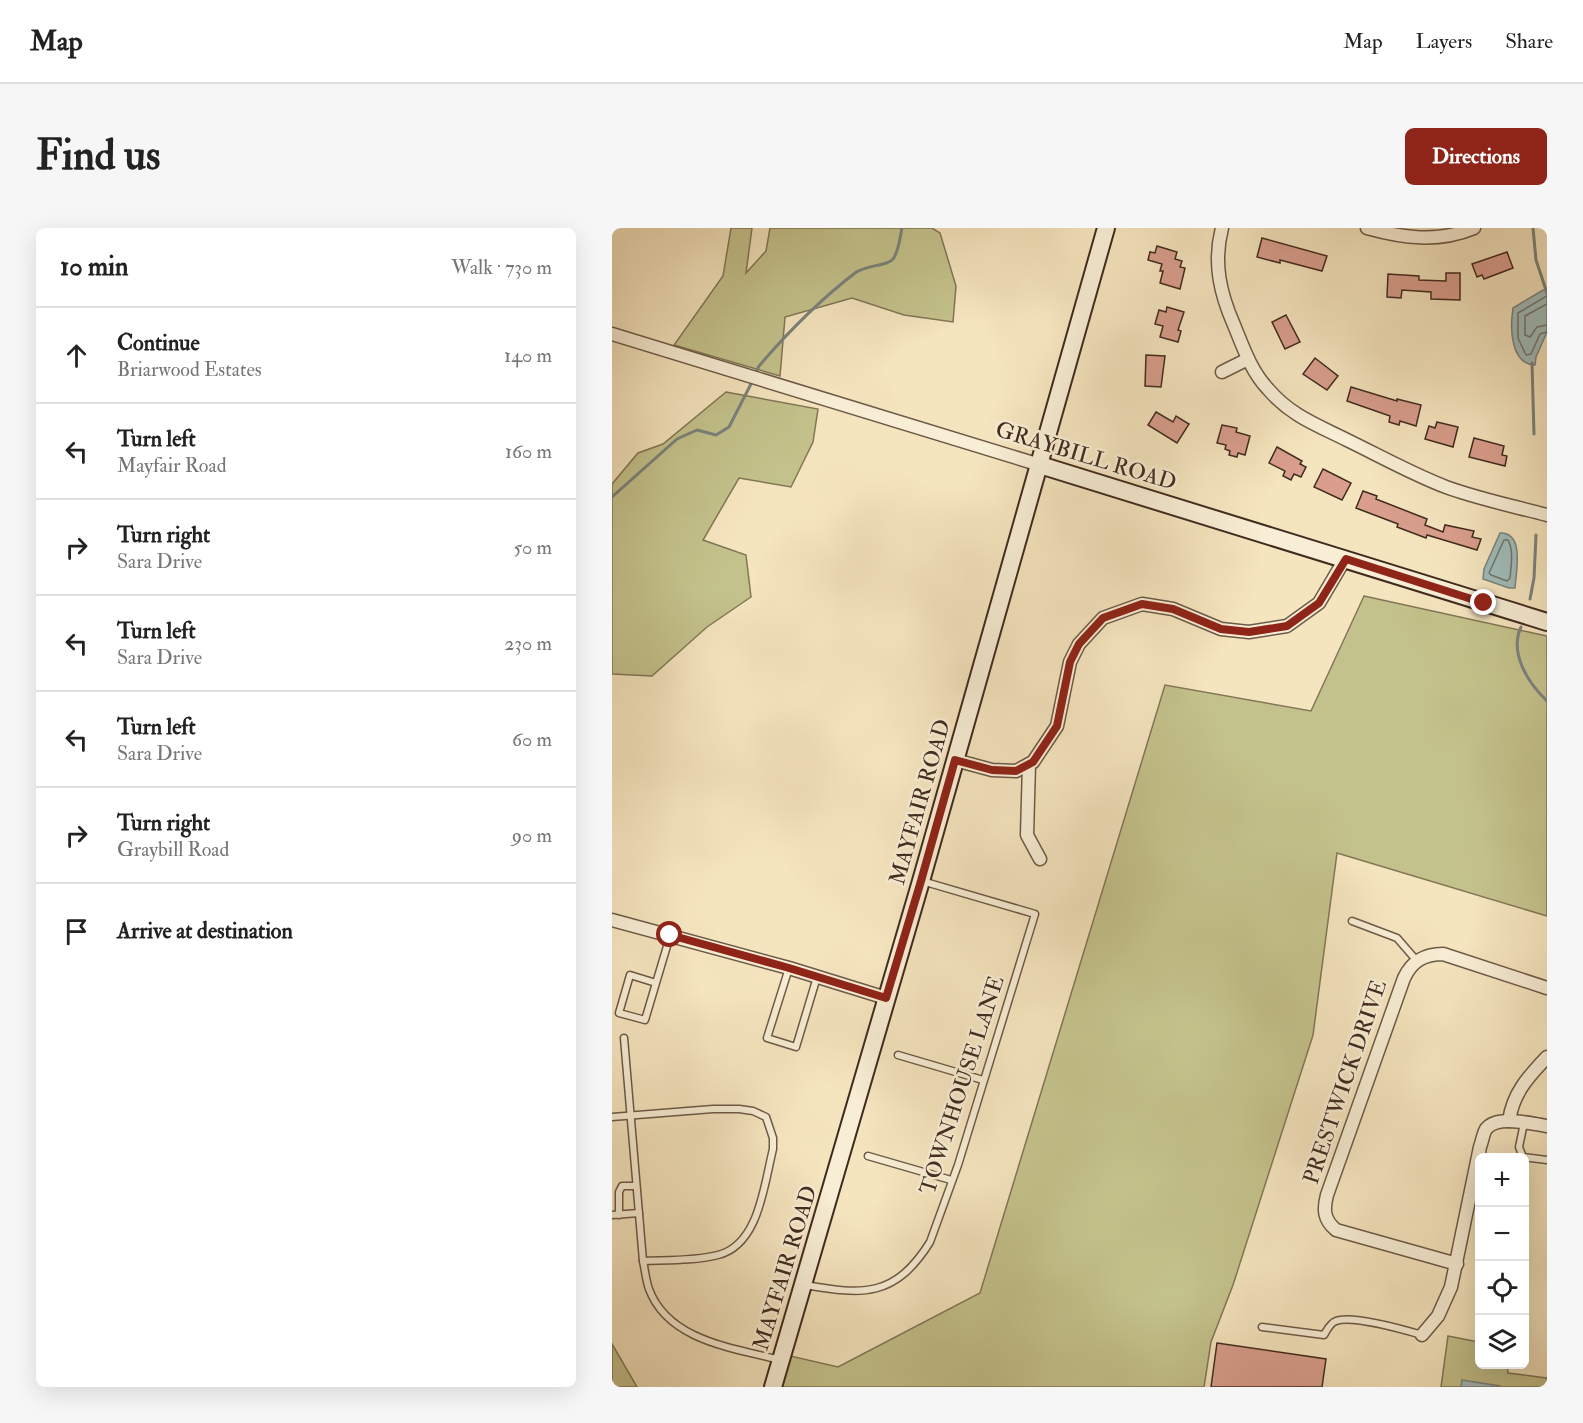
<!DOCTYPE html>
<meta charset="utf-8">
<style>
body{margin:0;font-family:"IM FELL Double Pica",serif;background:#f6f6f6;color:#222}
.controls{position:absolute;right:18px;bottom:18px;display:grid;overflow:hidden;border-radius:9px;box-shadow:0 6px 24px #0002}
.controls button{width:54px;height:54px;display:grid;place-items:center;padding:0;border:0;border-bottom:2px solid #e0e0e0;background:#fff;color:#222;font:30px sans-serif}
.stop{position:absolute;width:18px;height:18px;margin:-14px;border:4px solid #8f2418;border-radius:50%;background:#fff}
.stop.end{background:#8f2418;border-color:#fff;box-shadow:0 2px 6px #0008}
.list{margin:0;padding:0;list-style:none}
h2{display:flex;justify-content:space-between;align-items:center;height:78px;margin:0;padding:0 24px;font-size:26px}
h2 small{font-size:20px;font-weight:400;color:#767676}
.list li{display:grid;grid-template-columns:39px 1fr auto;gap:18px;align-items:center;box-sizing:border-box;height:96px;padding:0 24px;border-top:2px solid #e0e0e0}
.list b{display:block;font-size:22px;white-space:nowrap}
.list p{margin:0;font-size:20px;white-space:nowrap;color:#767676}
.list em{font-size:20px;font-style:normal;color:#767676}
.icon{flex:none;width:33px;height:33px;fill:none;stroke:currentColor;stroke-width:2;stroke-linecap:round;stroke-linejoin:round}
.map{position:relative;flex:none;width:935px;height:1159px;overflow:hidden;border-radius:9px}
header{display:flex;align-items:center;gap:36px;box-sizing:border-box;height:84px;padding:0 30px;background:#fff;border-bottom:2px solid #e0e0e0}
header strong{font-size:28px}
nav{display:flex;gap:33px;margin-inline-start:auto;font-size:21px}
.intro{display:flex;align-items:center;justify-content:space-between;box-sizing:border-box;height:144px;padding:0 36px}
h1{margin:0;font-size:42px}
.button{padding:15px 27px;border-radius:9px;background:#8f2418;color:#fff;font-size:21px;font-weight:700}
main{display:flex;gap:36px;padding:0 36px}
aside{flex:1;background:#fff;border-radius:9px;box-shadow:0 6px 24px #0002}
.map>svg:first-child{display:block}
.green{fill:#c4c28c;stroke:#827656;stroke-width:1.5}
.water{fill:#a0bdbb;stroke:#7a837d;stroke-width:1.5}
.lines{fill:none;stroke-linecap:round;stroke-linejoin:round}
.shore{stroke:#70746d;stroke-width:1.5}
.stream{stroke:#7a837d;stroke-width:3}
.building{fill:#d99e8d;stroke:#412b1f;stroke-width:1.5}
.lane-casing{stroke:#6e5a47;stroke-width:9}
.street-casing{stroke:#6e5a47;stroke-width:15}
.secondary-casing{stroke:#412b1f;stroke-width:20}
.lane{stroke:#f8eed5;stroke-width:6}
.street{stroke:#f8eed5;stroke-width:12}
.secondary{stroke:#f8eed5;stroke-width:16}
.route{stroke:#8f2418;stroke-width:8}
.labels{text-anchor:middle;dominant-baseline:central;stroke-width:5;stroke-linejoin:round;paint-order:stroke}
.street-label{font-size:22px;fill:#412b1f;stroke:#f8eed5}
</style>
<header>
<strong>Map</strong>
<nav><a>Map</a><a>Layers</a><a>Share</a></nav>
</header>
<div class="intro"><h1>Find us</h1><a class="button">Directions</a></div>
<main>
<aside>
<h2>10 min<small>Walk · 730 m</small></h2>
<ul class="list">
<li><svg class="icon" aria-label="ahead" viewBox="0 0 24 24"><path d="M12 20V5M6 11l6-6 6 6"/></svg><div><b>Continue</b><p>Briarwood Estates</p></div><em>140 m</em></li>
<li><svg class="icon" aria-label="left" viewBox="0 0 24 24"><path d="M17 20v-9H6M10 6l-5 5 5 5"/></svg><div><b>Turn left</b><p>Mayfair Road</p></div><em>160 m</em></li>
<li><svg class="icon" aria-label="right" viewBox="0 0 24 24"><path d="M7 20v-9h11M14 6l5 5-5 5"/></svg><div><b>Turn right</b><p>Sara Drive</p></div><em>50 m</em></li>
<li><svg class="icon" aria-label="left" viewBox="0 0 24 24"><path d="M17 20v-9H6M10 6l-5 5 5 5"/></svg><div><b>Turn left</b><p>Sara Drive</p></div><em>230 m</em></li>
<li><svg class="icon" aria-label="left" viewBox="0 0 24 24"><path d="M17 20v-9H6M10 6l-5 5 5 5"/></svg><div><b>Turn left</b><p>Sara Drive</p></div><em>60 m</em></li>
<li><svg class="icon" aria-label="right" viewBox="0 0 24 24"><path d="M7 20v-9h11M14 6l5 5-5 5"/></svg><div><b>Turn right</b><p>Graybill Road</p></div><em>90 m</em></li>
<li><svg class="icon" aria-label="arrive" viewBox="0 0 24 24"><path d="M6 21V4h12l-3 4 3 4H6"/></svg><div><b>Arrive at destination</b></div></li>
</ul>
</aside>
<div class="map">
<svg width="935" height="1159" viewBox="0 0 935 1159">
<rect width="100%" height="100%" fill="#f5e5bf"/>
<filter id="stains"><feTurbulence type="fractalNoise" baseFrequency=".00333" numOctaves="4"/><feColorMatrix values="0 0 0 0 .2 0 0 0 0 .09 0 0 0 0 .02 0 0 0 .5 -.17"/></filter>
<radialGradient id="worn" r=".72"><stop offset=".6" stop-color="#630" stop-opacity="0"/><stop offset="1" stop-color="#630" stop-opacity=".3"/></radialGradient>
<g class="green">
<path d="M 119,0 L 140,0 L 134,45 L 154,23 L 158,0 L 320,0 L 328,5 L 344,58 L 341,94 L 292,87 L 240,70 L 173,89 L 168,148 L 62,117 L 111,48 Z"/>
<path d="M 114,164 L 206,181 L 201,214 L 179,259 L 127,250 L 91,312 L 134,327 L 139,369 L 95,399 L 40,448 L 0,446 L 0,256 L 26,225 L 51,216 Z"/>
<path d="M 752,368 L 935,408 L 935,688 L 725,625 L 701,807 L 621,1057 L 599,1114 L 592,1159 L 154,1159 L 170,1126 L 226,1139 L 368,1065 L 553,457 L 699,483 Z"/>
<path d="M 836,1108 L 867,1114 L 867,1136 L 895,1137 L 896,1145 L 935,1150 L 935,1159 L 829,1159 Z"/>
<path d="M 0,1116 L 25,1159 L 0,1159 Z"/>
</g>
<g class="water">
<path d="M 931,62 L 935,62 L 935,104 L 924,129 L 923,137 C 898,136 898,99 901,80 Z"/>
<path d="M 888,305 C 913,304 904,344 903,360 L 897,360 L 871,351 L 872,341 Z"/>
<path d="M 850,1152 L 888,1158 L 888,1159 L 849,1159 Z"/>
</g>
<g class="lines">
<g class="shore">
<path d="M 935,68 L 906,85 L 906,110 L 914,127 L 919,126 L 928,106 L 935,104"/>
<path d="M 935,76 L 913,88 L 913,107 L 918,109 L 925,99 L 935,97"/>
<path d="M 892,312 L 896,312 C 902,323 899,338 898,350 L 895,353 L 879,347 L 877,345 Z"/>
</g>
<g class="stream">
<path d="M 921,0 L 924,32 L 935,65"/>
<path d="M 920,135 L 922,206"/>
<path d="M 143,146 L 147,138 C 176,104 208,72 243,45 C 253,37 276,38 281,31 C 287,23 288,9 290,0"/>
<path d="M 0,269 L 65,211 L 85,202 L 104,207 L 117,199 L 141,152"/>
<path d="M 918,371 L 922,350 L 924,307"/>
<path d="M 909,399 C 897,425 916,455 935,473"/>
</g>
</g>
<g class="building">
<path d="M 650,10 L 715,28 L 710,43 L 668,32 L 668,35 L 645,29 Z"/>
<path d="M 545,18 L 565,24 L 563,31 L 570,33 L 568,39 L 573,40 L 568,61 L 548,55 L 551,43 L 548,43 L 550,36 L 536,32 L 538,24 L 543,25 Z"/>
<path d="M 895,24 L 901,40 L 872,51 L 870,47 L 865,49 L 860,36 Z"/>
<path d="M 834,45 L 848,45 L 848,72 L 819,71 L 819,64 L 790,62 L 789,70 L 775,69 L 776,46 L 807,48 L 807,52 L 834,53 Z"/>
<path d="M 555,79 L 572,84 L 566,102 L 569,103 L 566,114 L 548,109 L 551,98 L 543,96 L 547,82 L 554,84 Z"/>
<path d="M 674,87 L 688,114 L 673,121 L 660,94 Z"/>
<path d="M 534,127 L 553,128 L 549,159 L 533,158 Z"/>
<path d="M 703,130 L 726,148 L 715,162 L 691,146 Z"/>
<path d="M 739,159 L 785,173 L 785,171 L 809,177 L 804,198 L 788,193 L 787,197 L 777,194 L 778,188 L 735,173 Z"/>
<path d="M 544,184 L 561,194 L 564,188 L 577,196 L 565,215 L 536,197 Z"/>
<path d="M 825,194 L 846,199 L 841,219 L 813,211 L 817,198 L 823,200 Z"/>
<path d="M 610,197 L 625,200 L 624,204 L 638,208 L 633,227 L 626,225 L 625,229 L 617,227 L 618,223 L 613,221 L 614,217 L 605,215 Z"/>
<path d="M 862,210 L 892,218 L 890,227 L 895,228 L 893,238 L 857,229 Z"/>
<path d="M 665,219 L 690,233 L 688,236 L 694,239 L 689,249 L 682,246 L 679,252 L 671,248 L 673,243 L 657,235 Z"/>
<path d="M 711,241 L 739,255 L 730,272 L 702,259 Z"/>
<path d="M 751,263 L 765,268 L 764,271 L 815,291 L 813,297 L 831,304 L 833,297 L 862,303 L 860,309 L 869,311 L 865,322 L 815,307 L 814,310 L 785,299 L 786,296 L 744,280 Z"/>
<path d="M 605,1115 L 714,1131 L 710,1159 L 599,1159 Z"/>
</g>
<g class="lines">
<defs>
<g id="lane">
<path d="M 740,693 L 785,710 L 805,733"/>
<path d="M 177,740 L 155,810 L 184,819 L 205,749"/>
<path d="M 44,755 L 18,747 L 7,785 L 33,792 L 58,708"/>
<path d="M 12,810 L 31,1033 C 33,1042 34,1053 37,1061 C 56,1113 122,1120 168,1132"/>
<path d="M 286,827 L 371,852"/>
<path d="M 0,889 L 101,881 L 127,881 L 141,883 L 154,889 L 161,910 L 161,921 C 152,957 147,1017 106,1027 C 82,1033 55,1032 31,1033"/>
<path d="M 912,895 L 907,919 L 911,929 L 935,932"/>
<path d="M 256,928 L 339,952"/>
<path d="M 0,987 L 27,985"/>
<path d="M 7,987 L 7,964 L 10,958 L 24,958"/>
<path d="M 193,1057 C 251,1067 283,1070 318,1014 L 346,937 L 423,686 L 310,653"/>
<path d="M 650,1099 L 712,1107 C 715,1102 718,1095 724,1093 C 740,1087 793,1102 810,1107"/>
</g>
<g id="street">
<path d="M 610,0 C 601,35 608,65 622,97 C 631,119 639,143 656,161 C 679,188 705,197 735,212 C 768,228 800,246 834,259 C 867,271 901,278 935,287"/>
<path d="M 755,0 C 791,10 826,15 862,0"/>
<path d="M 0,106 L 428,237"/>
<path d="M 610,144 L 636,131"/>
<path d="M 343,532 L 380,542 L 404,543 L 421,534 L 445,498 L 458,434 L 467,416 L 491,390 L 530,376 L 561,381 L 609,401 L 637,404 L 675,398 L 707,375 L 733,331"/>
<path d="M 417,536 L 415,607 L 428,631"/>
<path d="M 0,692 L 177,740 L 274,770"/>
<path d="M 897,893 C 901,865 916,849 935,829"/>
<path d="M 845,1036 L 724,1002 C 712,992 711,982 715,967 L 792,750 C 800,733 812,726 831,726 L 935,760"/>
<path d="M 810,1107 L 826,1088 L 839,1059 L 868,919 C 870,914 871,906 874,901 C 885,886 920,896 935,898"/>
</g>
<g id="secondary">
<path d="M 428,237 L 935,394"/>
<path d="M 161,1159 L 309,653 L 494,0"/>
</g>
</defs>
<use href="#lane" class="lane-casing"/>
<use href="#street" class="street-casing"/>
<use href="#secondary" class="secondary-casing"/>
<use href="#lane" class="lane"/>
<use href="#street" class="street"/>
<use href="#secondary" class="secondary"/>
</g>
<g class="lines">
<path class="route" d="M 58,707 L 177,740 L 274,770 L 309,653 L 343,532 L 380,542 L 404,543 L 421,534 L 445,498 L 458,434 L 467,416 L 491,390 L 530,376 L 561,381 L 609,401 L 637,404 L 675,398 L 707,375 L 734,331 L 872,375"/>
</g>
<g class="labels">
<g class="street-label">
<text transform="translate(474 228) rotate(17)">GRAYBILL ROAD</text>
<text transform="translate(308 574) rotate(-74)">MAYFAIR ROAD</text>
<text transform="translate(733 854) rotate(-71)">PRESTWICK DRIVE</text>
<text transform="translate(350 857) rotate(-72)">TOWNHOUSE LANE</text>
<text transform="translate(173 1040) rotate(-73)">MAYFAIR ROAD</text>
</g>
</g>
<rect width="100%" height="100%" filter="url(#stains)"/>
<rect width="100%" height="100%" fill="url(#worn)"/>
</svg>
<div class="controls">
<button>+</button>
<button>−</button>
<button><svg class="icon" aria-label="locate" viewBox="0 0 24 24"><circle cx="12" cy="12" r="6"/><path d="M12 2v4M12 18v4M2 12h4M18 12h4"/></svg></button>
<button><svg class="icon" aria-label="layers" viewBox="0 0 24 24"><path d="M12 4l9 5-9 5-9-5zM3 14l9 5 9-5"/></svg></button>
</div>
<div class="stop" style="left:58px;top:707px"></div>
<div class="stop end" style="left:872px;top:375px"></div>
</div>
</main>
